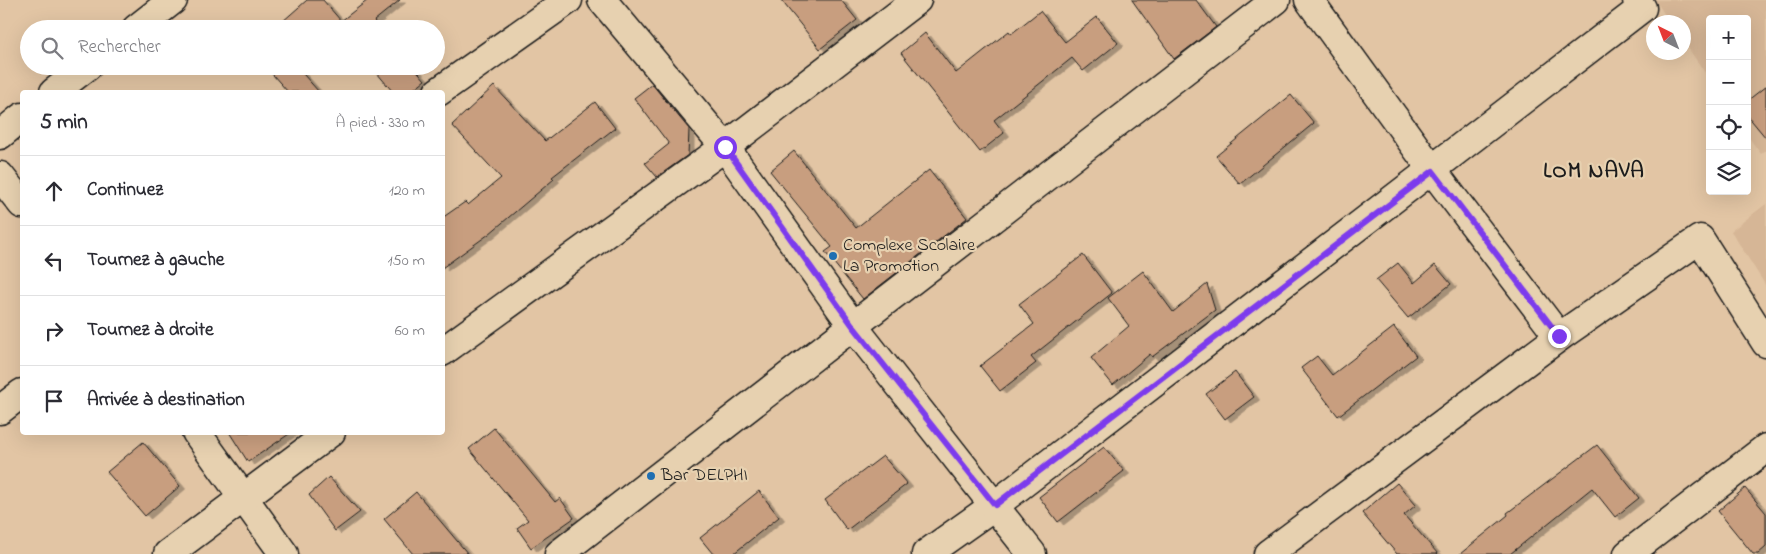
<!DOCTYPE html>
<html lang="fr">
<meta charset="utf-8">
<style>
body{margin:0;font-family:"Indie Flower",sans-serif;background:#f2f2f3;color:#2b2b33}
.controls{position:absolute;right:15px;top:15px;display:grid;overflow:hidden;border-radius:5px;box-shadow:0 5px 20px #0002}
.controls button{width:45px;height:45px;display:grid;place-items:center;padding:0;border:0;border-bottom:1px solid #e1e1e2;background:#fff;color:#2b2b33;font:25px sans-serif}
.compass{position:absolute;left:1646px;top:15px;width:45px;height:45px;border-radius:50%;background:#fff;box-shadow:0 5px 20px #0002;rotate:318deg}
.stop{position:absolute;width:15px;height:15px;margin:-11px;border:4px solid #7c3aed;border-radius:50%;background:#fff}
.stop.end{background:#7c3aed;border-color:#fff;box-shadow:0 1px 5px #0008}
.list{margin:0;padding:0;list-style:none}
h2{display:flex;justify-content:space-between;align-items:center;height:65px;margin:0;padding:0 20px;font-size:21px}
h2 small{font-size:16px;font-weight:400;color:#7c7c81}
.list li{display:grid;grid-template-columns:32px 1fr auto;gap:15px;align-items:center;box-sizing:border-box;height:70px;padding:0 20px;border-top:1px solid #e1e1e2}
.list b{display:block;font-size:19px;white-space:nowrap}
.list em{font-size:16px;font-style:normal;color:#7c7c81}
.icon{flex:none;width:28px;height:28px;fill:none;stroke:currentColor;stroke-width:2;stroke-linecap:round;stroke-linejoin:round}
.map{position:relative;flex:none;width:1766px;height:554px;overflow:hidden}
.search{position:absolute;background:#fff;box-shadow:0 5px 20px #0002;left:20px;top:20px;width:425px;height:55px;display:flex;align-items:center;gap:12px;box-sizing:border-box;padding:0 18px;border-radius:28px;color:#7c7c81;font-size:19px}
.panel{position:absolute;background:#fff;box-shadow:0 5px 20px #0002;left:20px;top:90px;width:425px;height:345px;border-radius:5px}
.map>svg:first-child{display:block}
.built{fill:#d6b696}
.building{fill:#c89e7f;stroke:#1c1c1c;filter:url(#shadow)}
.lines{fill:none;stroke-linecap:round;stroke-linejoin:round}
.minor-casing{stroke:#1c1c1c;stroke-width:31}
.minor{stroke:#e7d1b0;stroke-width:28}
.route{stroke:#7c3aed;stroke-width:6}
.poi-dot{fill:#1f6fb2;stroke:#e7d1b0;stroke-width:2}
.labels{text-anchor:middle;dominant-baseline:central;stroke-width:4.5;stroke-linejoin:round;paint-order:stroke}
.poi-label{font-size:18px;fill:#1c1c1c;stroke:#e7d1b0;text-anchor:start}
.district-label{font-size:22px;font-weight:bold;letter-spacing:1px;fill:#1c1c1c;stroke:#e7d1b0}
</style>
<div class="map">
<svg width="1766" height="554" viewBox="0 0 1766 554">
<defs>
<filter id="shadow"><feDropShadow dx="5.5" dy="3" stdDeviation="0" flood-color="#0004"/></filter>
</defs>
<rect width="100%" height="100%" fill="#e2c5a4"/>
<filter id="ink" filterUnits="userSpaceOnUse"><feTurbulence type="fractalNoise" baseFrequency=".02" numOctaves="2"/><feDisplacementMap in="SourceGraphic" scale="10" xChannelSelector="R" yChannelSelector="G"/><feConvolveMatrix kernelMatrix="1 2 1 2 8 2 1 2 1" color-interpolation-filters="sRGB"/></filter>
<g filter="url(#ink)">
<g class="built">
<path d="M 1655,0 L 1766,0 L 1766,150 L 1761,154 L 1747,135 L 1747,19 L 1710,19 L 1710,80 L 1684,42 L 1684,22 L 1670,22 Z"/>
<path d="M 1766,204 L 1766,286 L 1731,231 Z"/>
</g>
<g class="building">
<path d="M 307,0 L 323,0 L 341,21 L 368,0 L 400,0 L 374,21 L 381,29 L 274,29 Z"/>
<path d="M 781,0 L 841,0 L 857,20 L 820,49 Z"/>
<path d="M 1132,0 L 1196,0 L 1216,27 L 1174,59 Z"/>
<path d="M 1040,11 L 1065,42 L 1097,17 L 1118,43 L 1083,71 L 1072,58 L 994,120 L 1004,133 L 980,152 L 901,53 L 925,33 L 956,73 L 1009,31 L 1011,34 Z"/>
<path d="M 265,66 L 296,66 L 319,92 L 288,92 Z"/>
<path d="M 371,66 L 413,66 L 425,80 L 410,92 L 393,92 Z"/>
<path d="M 652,84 L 689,129 L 688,155 L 657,177 L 645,163 L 669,144 L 634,98 Z"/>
<path d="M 494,86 L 545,141 L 595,102 L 615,128 L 552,177 L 554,179 L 489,234 L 442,268 L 442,218 L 465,202 L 468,205 L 501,178 L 452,125 Z"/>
<path d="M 1766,86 L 1766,138 L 1747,115 L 1747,101 Z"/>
<path d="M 1291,95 L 1314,123 L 1240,184 L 1216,156 Z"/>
<path d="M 794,151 L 856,228 L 929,170 L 967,218 L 863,299 L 825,252 L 832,247 L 770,171 Z"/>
<path d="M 1083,255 L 1112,293 L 1031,357 L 1036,363 L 1000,391 L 980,366 L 1034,324 L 1019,304 Z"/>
<path d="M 1398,263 L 1414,283 L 1435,265 L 1451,284 L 1408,318 L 1376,280 Z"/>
<path d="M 1143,271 L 1173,312 L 1207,284 L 1215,310 L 1152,357 L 1150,354 L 1113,385 L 1091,358 L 1129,326 L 1108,298 Z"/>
<path d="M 1394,327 L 1416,356 L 1338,416 L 1301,368 L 1317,356 L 1332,375 Z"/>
<path d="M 1235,372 L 1254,397 L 1225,419 L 1206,394 Z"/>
<path d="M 494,428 L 555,502 L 560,498 L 574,518 L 531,548 L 517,528 L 528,520 L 469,449 Z"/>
<path d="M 229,432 L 292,432 L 248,462 Z"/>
<path d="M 143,442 L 180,486 L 145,516 L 107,472 Z"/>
<path d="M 1597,445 L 1639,498 L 1615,517 L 1592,488 L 1510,554 L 1460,554 L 1508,515 L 1507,513 Z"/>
<path d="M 1104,447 L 1124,471 L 1058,522 L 1039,497 Z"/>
<path d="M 883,456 L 907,484 L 847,530 L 825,500 Z"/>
<path d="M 329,477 L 360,512 L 335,531 L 309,495 Z"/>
<path d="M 1397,483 L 1416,505 L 1404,515 L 1438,554 L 1397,554 L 1362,513 Z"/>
<path d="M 1745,488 L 1766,513 L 1766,547 L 1758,554 L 1753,554 L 1718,511 Z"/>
<path d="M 759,491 L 779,517 L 733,554 L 713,554 L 700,538 Z"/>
<path d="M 416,492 L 468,554 L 413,554 L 384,519 Z"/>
</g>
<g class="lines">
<defs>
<g id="minor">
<path d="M 1309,0 L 1433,171 L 1559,337"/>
<path d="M 136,29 L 173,0"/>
<path d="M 54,92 L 88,66"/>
<path d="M 438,92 L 568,0"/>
<path d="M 0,135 L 22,117"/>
<path d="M 0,176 L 22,204"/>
<path d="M 442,352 L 725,147 L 917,0"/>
<path d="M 0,410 L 22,393"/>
<path d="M 196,432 L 284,554"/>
<path d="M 168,554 L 331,432"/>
<path d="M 559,554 L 853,326 L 725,147 L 602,0"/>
<path d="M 926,554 L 995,505 L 1642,8 L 1637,0"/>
<path d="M 1032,554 L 853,326 L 1276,0"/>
<path d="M 1268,554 L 1559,337 L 1700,239 L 1766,343"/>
<path d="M 1628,554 L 1766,448"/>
</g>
</defs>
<use href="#minor" class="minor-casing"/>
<use href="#minor" class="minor"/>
</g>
</g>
<g class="lines" filter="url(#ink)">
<path class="route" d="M 725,147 L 853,326 L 995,505 L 1433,171 L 1559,336"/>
</g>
<g class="poi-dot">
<circle cx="833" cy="256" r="5"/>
<circle cx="651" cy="476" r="5"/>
</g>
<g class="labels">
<g class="poi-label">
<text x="843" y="246">Complexe Scolaire<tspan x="843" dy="21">La Promotion</tspan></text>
<text x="661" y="476">Bar DELPHI</text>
</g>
<g class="district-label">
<text x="1594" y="172">LOM NAVA</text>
</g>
</g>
</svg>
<div class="controls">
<button>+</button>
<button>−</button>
<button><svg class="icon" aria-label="locate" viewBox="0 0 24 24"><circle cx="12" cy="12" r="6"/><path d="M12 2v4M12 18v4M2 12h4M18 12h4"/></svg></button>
<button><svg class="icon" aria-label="layers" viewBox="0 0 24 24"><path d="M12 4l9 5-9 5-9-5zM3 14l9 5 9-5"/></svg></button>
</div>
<svg class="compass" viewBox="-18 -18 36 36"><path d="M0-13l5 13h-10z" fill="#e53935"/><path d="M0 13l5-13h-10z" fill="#7c7c81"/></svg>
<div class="stop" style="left:725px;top:147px"></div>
<div class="stop end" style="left:1559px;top:336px"></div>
<div class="search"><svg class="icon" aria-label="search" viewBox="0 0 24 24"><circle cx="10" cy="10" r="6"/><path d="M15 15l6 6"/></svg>Rechercher</div>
<section class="panel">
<h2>5 min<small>À pied · 330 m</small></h2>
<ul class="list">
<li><svg class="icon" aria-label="ahead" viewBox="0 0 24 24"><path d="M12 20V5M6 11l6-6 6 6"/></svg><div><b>Continuez</b></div><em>120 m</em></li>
<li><svg class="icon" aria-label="left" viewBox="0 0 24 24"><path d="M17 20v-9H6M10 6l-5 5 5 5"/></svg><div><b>Tournez à gauche</b></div><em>150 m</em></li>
<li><svg class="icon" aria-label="right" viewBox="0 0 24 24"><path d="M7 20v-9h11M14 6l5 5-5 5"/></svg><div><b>Tournez à droite</b></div><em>60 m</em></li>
<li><svg class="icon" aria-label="arrive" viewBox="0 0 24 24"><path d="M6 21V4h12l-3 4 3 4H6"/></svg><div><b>Arrivée à destination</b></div></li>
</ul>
</section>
</div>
